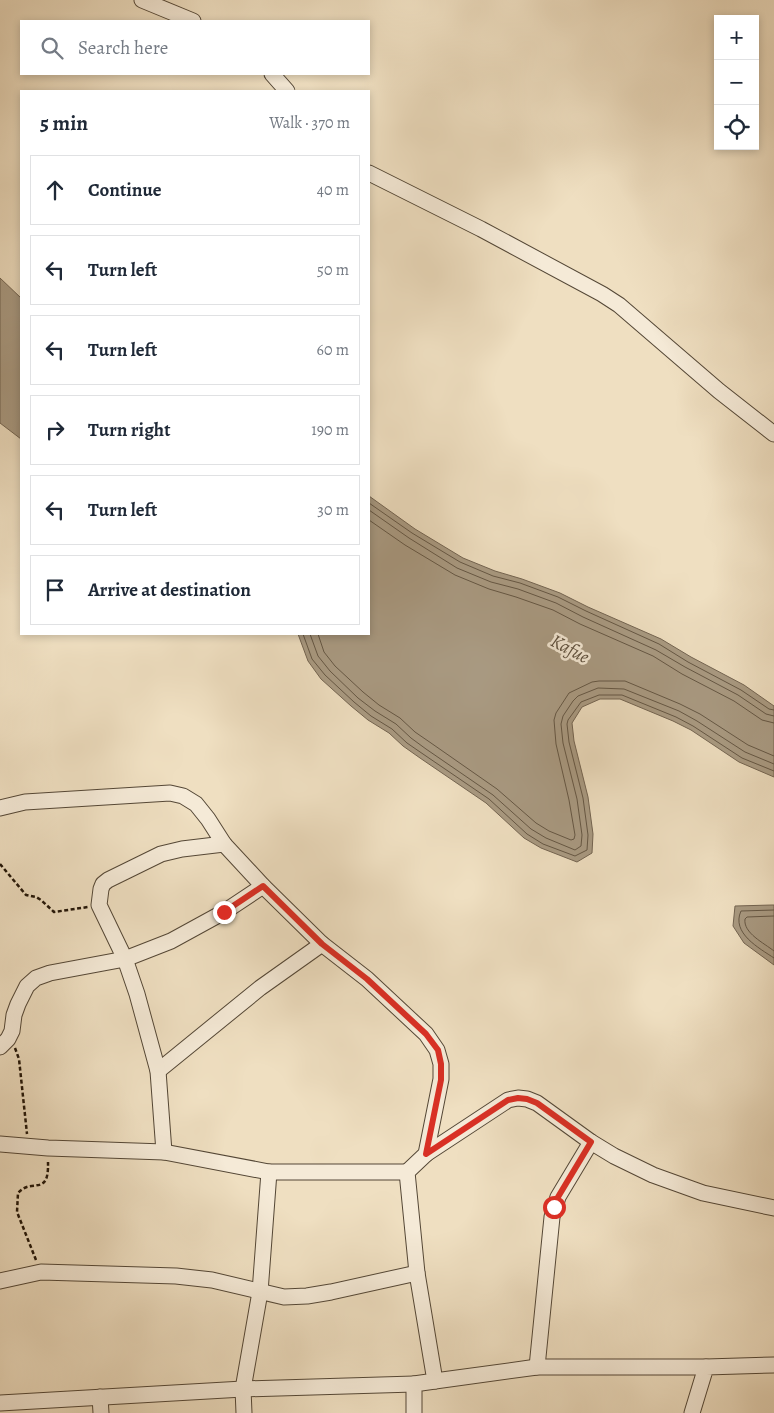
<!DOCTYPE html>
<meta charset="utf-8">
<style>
body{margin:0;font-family:Alegreya,serif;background:#f2f2f3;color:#1f2937}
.controls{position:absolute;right:15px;top:15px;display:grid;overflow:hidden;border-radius:0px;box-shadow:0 2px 8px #0003}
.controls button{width:45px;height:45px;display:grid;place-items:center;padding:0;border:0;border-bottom:1px solid #e0e1e3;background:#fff;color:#1f2937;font:25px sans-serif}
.stop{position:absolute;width:15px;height:15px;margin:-11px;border:4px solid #d93025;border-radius:50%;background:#fff}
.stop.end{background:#d93025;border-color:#fff;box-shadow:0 1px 5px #0008}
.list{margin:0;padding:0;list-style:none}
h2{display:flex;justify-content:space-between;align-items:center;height:65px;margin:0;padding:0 20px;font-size:21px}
h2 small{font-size:16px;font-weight:400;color:#747a83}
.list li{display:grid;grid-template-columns:32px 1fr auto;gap:15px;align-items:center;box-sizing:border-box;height:70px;margin:0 10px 10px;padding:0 10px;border:1px solid #e0e1e3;border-radius:0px}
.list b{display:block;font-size:19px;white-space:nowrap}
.list em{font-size:16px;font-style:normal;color:#747a83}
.icon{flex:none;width:28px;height:28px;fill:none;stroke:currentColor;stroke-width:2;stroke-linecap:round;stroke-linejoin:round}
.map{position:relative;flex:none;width:774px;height:1413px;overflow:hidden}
.search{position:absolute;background:#fff;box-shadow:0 2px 8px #0003;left:20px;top:20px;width:350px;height:55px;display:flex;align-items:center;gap:12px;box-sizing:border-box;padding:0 18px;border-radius:0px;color:#747a83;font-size:19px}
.panel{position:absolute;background:#fff;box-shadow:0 2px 8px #0003;left:20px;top:90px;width:350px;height:545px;border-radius:0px}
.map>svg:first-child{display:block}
.water{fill:#a99a82;stroke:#736451}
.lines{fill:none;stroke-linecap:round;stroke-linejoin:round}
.shore{stroke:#655744;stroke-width:1}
.minor-casing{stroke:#544736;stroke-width:17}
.path{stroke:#211407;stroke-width:2.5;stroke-dasharray:4 2.5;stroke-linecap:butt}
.minor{stroke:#f5ead7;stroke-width:15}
.route{stroke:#d93025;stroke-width:6}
.labels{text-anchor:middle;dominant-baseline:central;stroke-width:5;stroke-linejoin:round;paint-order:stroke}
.water-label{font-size:19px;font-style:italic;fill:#5e503e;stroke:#f5ead7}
</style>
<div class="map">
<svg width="774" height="1413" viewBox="0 0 774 1413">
<rect width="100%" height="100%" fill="#efdfc1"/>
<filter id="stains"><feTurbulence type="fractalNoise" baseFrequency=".004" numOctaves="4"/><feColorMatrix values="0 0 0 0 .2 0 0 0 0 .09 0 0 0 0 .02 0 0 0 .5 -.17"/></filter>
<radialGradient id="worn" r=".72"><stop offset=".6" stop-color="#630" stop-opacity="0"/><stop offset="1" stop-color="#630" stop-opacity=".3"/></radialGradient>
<g class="water">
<path d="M 0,278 L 21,298 L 21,439 L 0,423 Z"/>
<path d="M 369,496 L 415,529 L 463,558 L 495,571 L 522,579 L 560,593 L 588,607 L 661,639 L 691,657 L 744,685 L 774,706 L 774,777 L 739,762 L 691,730 L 673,721 L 620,699 L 600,699 L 582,707 L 572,723 L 574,741 L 588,797 L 593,834 L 592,853 L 577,862 L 541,848 L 524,838 L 486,803 L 420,758 L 403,746 L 389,733 L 368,720 L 351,706 L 321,679 L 308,661 L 298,634 L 369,634 Z"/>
<path d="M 772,905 L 774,905 L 774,965 L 744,943 L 733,926 L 735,906 Z"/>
</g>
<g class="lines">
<g class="shore">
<path d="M 369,503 L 412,533 L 460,562 L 493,576 L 520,583 L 558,597 L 586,611 L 659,644 L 688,662 L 741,690 L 769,709 L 774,710"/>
<path d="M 369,510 L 409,538 L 457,568 L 491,582 L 518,589 L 556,603 L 583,617 L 656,650 L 685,667 L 738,695 L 766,714 L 774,716"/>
<path d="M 369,520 L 405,545 L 455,575 L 489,589 L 516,597 L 553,610 L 580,624 L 653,656 L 682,674 L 734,701 L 762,720 L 774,723"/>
<path d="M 303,634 L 312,659 L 325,675 L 354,702 L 371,716 L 392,729 L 407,743 L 423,754 L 489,799 L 527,834 L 543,844 L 575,856 L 587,850 L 588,835 L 583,798 L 569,742 L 567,724 L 568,720 L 581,702 L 599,695 L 622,695 L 676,717 L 693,726 L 742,758 L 774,771"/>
<path d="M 310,634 L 318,656 L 330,671 L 358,698 L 375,711 L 396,724 L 411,738 L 426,749 L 493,795 L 531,829 L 546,838 L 575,850 L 581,846 L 582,835 L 577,799 L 563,743 L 561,724 L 563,716 L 573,701 L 578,696 L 598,688 L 624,689 L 679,711 L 697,721 L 745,752 L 774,764"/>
<path d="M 318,634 L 324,652 L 335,666 L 363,692 L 379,705 L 400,718 L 415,732 L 431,743 L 497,789 L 536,823 L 549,831 L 571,840 L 574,839 L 575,835 L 569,800 L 556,744 L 554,720 L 556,713 L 569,693 L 592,682 L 599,681 L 625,681 L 680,704 L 700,714 L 748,745 L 774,756"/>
<path d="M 774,910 L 741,911 C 731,933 759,948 774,958"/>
<path d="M 774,916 L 747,917 L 745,919 C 743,933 764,943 774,951"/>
</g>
<defs>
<g id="minor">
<path d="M 142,0 L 193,21"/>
<path d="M 272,74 L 287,91"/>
<path d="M 369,173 L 481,229 L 602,294 L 619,305 L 719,391 L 774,434"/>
<path d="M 0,808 L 25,802 L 170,793 L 183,796 L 196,804 L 208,819 L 224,844 L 263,886 L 322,944 L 367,979 L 426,1034 L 437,1050 L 441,1064 L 441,1079 L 426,1154 L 407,1172 L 417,1273 L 435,1381 L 414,1384 L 414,1413"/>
<path d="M 0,1047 L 8,1039 L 12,1031 L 14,1015 L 18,1004 L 27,986 L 36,978 L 50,973 L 125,959 L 171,941 L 224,912 L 263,886"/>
<path d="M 158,1071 L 260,988 L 322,944"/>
<path d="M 0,1144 L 48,1148 L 164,1152 L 269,1172 L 407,1172"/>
<path d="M 164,1152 L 158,1071 L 137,994 L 125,959 L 99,905 L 101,889 L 103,884 L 108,880 L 161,854 L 182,849 L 224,844"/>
<path d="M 426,1154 L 508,1100 L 518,1098 L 527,1099 L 537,1103 L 591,1142 L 614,1156 L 653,1175 L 703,1193 L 774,1208"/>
<path d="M 0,1281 L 41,1272 L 176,1276 L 212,1280 L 284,1297 L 307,1296 L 331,1292 L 417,1273"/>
<path d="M 537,1367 L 552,1217 L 558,1197 L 591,1142"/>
<path d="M 435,1381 L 537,1367 L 706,1367"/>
<path d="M 100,1397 L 101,1413"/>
<path d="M 0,1403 L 243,1389 L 414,1384"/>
<path d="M 244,1413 L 243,1389 L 260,1292 L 269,1172"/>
<path d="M 692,1413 L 706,1367 L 774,1365"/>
</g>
</defs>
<use href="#minor" class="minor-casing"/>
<g class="path">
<path d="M 0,864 L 26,895 L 36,897 L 41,900 L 54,912 L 88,907"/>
<path d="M 15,1048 L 19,1059 L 27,1134"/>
<path d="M 36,1260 L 17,1212 L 18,1193 C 32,1177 49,1198 48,1162"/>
</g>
<use href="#minor" class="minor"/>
</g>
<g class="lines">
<path class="route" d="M 224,912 L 263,886 L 322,944 L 367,979 L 426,1034 L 438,1050 L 441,1064 L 441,1080 L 426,1154 L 508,1100 L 518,1098 L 527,1099 L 537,1103 L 591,1142 L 558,1197 L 554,1207"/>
</g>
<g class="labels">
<g class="water-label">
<text transform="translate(570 649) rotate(28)">Kafue</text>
</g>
</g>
<rect width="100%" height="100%" filter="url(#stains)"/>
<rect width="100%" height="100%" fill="url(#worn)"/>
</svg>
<div class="controls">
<button>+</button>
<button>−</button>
<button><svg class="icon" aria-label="locate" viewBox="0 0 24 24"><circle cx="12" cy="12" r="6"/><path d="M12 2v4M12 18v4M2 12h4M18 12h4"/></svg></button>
</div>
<div class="stop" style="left:554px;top:1207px"></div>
<div class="stop end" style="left:224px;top:912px"></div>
<div class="search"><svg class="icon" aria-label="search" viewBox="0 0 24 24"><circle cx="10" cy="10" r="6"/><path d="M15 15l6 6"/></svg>Search here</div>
<section class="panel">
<h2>5 min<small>Walk · 370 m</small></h2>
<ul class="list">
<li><svg class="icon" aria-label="ahead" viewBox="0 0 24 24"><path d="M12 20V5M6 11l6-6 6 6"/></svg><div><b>Continue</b></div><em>40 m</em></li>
<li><svg class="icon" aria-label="left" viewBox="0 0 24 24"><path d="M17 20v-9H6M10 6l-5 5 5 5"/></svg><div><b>Turn left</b></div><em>50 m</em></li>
<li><svg class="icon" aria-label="left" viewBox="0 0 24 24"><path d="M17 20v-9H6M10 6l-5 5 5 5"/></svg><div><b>Turn left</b></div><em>60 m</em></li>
<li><svg class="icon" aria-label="right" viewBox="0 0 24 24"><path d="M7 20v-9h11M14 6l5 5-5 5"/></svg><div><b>Turn right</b></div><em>190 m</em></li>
<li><svg class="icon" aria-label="left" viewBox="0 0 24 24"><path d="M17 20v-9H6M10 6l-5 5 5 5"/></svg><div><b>Turn left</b></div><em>30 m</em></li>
<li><svg class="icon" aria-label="arrive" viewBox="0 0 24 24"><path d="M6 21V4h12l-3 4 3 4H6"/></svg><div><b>Arrive at destination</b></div></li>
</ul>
</section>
</div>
